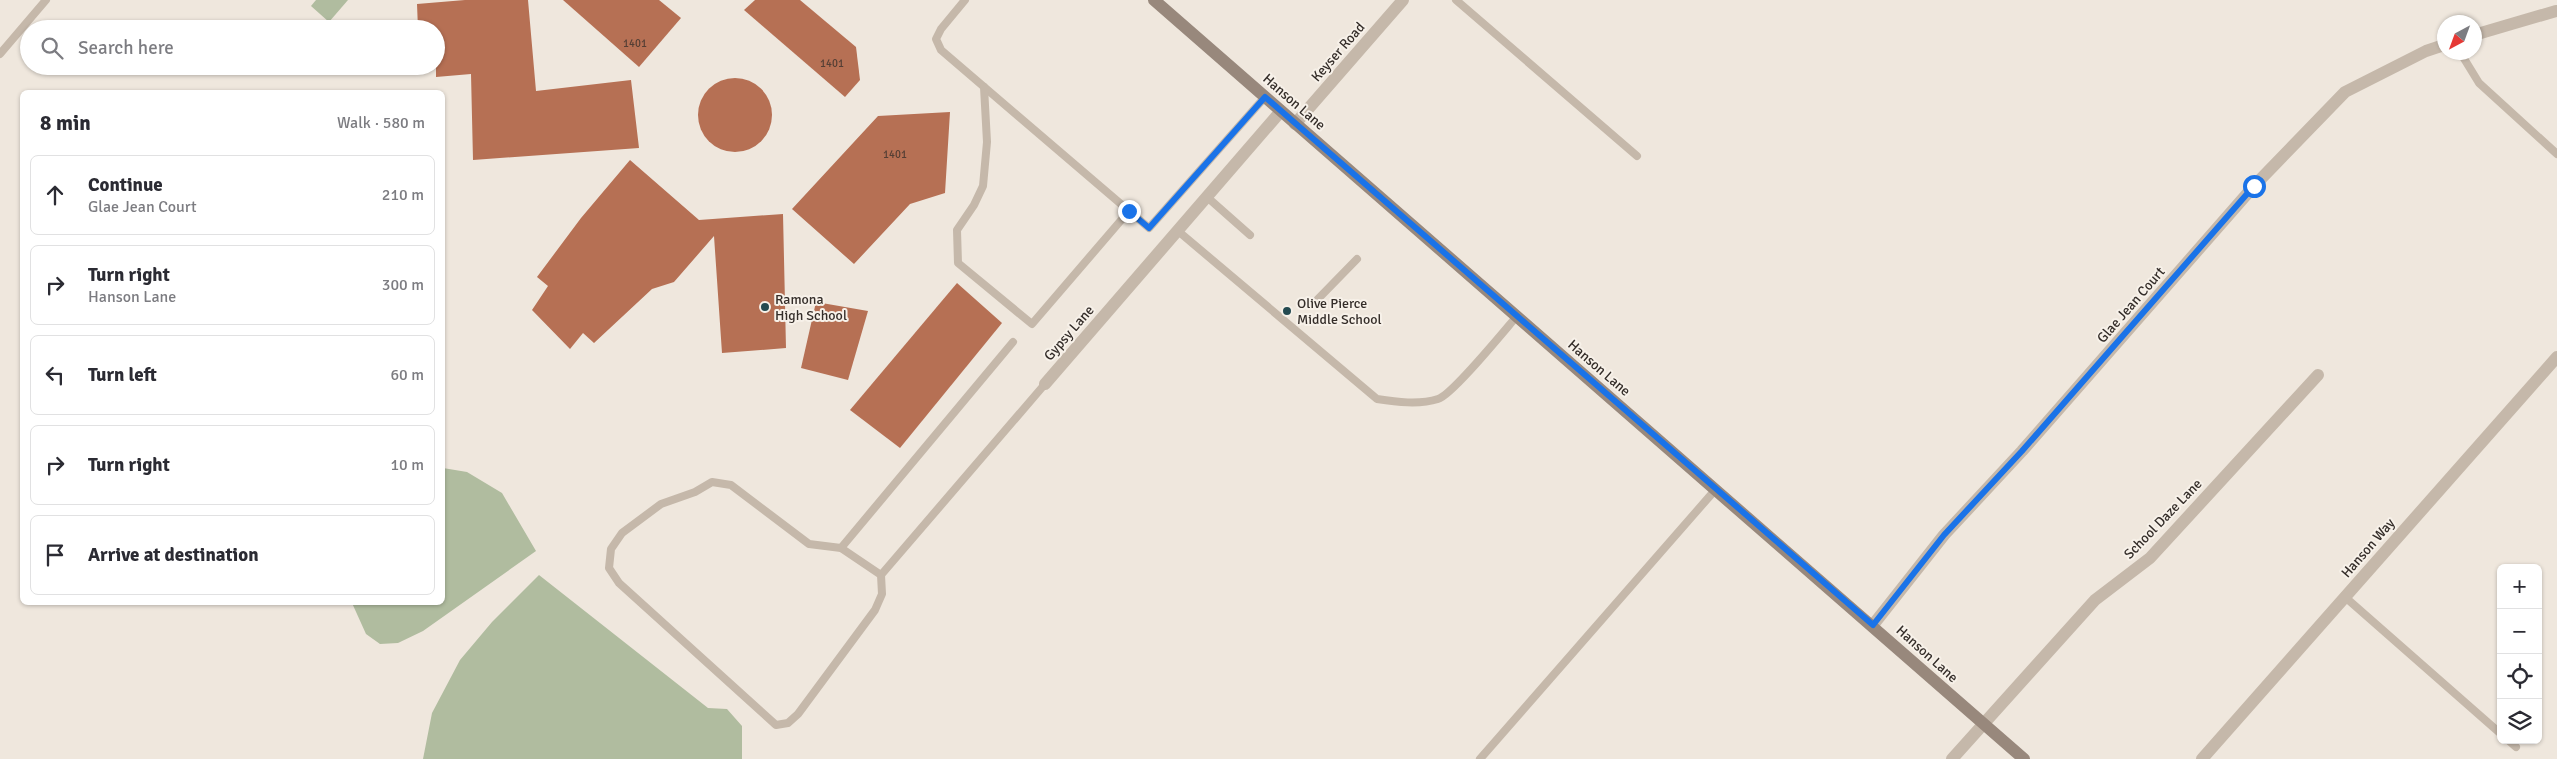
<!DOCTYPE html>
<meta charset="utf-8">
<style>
body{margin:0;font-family:Signika,sans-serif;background:#f7f7f7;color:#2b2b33}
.controls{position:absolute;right:15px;bottom:15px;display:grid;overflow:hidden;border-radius:8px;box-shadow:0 1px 4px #0004}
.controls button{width:45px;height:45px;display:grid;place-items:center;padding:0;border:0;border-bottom:1px solid #e1e1e2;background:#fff;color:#2b2b33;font:25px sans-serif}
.compass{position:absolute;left:2437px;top:15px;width:45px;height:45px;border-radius:50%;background:#fff;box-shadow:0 1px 4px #0004;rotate:221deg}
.stop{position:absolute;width:15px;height:15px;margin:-11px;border:4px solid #1a73e8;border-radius:50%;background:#fff}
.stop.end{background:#1a73e8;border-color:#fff;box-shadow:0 1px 5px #0008}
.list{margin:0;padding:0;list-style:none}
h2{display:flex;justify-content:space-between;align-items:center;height:65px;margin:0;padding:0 20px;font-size:21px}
h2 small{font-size:16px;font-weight:400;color:#7c7c81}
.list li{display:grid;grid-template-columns:32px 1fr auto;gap:15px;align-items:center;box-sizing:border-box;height:80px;margin:0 10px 10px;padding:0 10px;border:1px solid #e1e1e2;border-radius:8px}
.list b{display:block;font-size:19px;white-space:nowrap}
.list p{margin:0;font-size:16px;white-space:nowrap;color:#7c7c81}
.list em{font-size:16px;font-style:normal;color:#7c7c81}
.icon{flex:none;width:28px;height:28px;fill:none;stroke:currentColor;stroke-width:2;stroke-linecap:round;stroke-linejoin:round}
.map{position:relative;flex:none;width:2557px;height:759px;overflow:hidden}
.search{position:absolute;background:#fff;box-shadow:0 1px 4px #0004;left:20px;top:20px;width:425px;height:55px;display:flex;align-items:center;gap:12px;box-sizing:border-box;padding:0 18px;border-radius:28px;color:#7c7c81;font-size:19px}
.panel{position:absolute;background:#fff;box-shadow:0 1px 4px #0004;left:20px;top:90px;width:425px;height:515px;border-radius:8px}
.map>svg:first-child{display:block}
.green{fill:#b0bc9f}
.building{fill:#b67054}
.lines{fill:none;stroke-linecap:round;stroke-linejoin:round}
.lane{stroke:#c5b8aa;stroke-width:8}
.street{stroke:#c5b8aa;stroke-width:12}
.secondary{stroke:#98887c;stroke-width:12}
.route{stroke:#1a73e8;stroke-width:6}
.poi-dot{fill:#244a50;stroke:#f7f1e9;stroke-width:2}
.labels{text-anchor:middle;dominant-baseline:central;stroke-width:4;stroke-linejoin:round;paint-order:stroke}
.number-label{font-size:11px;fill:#543e34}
.street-label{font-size:14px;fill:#342d29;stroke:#f7f1e9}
.poi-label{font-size:14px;fill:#342d29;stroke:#f7f1e9;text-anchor:start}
</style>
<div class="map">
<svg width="2557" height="759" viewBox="0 0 2557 759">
<rect width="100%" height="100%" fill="#efe7dd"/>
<g class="green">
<path d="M 316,0 L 348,0 L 329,22 L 311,6 Z"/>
<path d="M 443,468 L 467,472 L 502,493 L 536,551 L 423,631 L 398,643 L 380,644 L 366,634 L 352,603 L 442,602 Z"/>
<path d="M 539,575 L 708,708 L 727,709 L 742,726 L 742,759 L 423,759 L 432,713 L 460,660 L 492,622 Z"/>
</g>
<g class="building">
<path d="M 465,0 L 528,0 L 536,91 L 631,80 L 639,148 L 473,160 L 471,74 L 436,77 L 436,29 L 418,29 L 417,4 Z"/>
<path d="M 563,0 L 659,0 L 681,18 L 639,67 Z"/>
<path d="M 755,0 L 800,0 L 856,47 L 860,80 L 845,97 L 744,10 Z"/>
<circle cx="735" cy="115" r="37"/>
<path d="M 950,112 L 945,193 L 910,204 L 854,264 L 792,209 L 878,116 Z"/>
<path d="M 630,160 L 699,220 L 783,214 L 786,348 L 722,353 L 714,236 L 674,282 L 652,289 L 594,343 L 583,333 L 570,349 L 532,310 L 548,286 L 537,277 L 581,218 Z"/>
<path d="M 957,283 L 1002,323 L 900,448 L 850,410 Z"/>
<path d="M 816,302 L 868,311 L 848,380 L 801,368 Z"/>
</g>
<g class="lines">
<g class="lane">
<path d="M 965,0 L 941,29 L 936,39 L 941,50 L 1149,228 L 1265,97"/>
<path d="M 1456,0 L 1637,156"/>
<path d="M 2460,52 L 2479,83 L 2557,154"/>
<path d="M 0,54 L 46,0"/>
<path d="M 984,87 L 987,142 L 983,186 L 974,205 L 957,230 L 958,263 L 1032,324 L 1129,211"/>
<path d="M 1207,197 L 1250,235"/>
<path d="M 1178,231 L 1377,399 C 1396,402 1419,405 1438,399 C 1452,395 1504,331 1517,316"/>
<path d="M 1316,301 L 1357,259"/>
<path d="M 712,482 L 731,485 L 809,544 L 841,548 L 881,575 L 882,594 L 875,610 L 798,714 L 788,723 L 776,725 L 619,583 L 609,568 L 611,549 L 622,533 L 661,504 L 695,492 Z"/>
<path d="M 841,548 L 1013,342"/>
<path d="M 881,575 L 1045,384"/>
<path d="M 2345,597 L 2501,734"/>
<path d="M 2508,740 L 2516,747"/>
<path d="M 1480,759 L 1716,489"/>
</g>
<g class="street">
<path d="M 2474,35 L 2556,11"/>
<path d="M 1295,124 L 1403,0"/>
<path d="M 1045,384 L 1281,111"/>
<path d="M 1873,625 L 1944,535 L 2022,451 L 2254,186 L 2345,92 L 2426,51 L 2444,45"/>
<path d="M 1952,759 L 2095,600 L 2150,558 L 2318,375"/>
<path d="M 2202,759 L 2557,357"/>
</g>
<path class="secondary" d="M 1154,0 L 2024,759"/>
</g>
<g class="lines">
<path class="route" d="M 1129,211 L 1149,228 L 1265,97 L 1873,625 L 1944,535 L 2022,451 L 2254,186"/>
</g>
<g class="poi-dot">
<circle cx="765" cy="307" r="5"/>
<circle cx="1287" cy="311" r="5"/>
</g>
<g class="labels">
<g class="number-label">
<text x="635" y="43">1401</text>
<text x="832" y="63">1401</text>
<text x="895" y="154">1401</text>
</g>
<g class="street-label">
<text transform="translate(1338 52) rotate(-49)">Keyser Road</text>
<text transform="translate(1294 102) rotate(41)">Hanson Lane</text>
<text transform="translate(2131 305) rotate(-49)">Glae Jean Court</text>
<text transform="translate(1069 333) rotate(-49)">Gypsy Lane</text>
<text transform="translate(1599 368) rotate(41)">Hanson Lane</text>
<text transform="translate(2163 519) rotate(-46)">School Daze Lane</text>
<text transform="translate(2368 548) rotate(-49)">Hanson Way</text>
<text transform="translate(1927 654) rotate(42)">Hanson Lane</text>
</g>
<g class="poi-label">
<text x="775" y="299">Ramona<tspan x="775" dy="16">High School</tspan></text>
<text x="1297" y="303">Olive Pierce<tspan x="1297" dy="16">Middle School</tspan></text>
</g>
</g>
</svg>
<div class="controls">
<button>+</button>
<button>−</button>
<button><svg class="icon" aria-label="locate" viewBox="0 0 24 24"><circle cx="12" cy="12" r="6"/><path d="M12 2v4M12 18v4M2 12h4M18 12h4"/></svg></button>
<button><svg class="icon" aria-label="layers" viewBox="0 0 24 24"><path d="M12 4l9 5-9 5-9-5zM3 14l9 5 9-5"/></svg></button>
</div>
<svg class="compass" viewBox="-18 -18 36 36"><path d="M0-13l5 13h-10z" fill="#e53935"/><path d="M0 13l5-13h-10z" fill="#7c7c81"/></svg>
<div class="stop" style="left:2254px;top:186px"></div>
<div class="stop end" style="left:1129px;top:211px"></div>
<div class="search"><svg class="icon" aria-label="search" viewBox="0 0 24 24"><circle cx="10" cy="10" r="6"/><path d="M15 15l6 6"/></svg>Search here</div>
<section class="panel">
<h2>8 min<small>Walk · 580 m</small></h2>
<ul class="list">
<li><svg class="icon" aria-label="ahead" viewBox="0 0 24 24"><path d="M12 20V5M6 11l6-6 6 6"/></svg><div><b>Continue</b><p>Glae Jean Court</p></div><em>210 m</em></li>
<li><svg class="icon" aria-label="right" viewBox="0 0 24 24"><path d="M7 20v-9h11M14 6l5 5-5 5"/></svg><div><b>Turn right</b><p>Hanson Lane</p></div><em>300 m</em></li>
<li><svg class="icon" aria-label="left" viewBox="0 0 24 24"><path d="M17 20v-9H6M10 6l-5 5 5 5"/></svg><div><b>Turn left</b></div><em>60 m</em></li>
<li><svg class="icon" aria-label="right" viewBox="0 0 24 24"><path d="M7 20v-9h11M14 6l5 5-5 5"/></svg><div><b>Turn right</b></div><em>10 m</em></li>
<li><svg class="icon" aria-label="arrive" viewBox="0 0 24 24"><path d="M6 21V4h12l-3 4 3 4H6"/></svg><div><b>Arrive at destination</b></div></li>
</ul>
</section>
</div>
